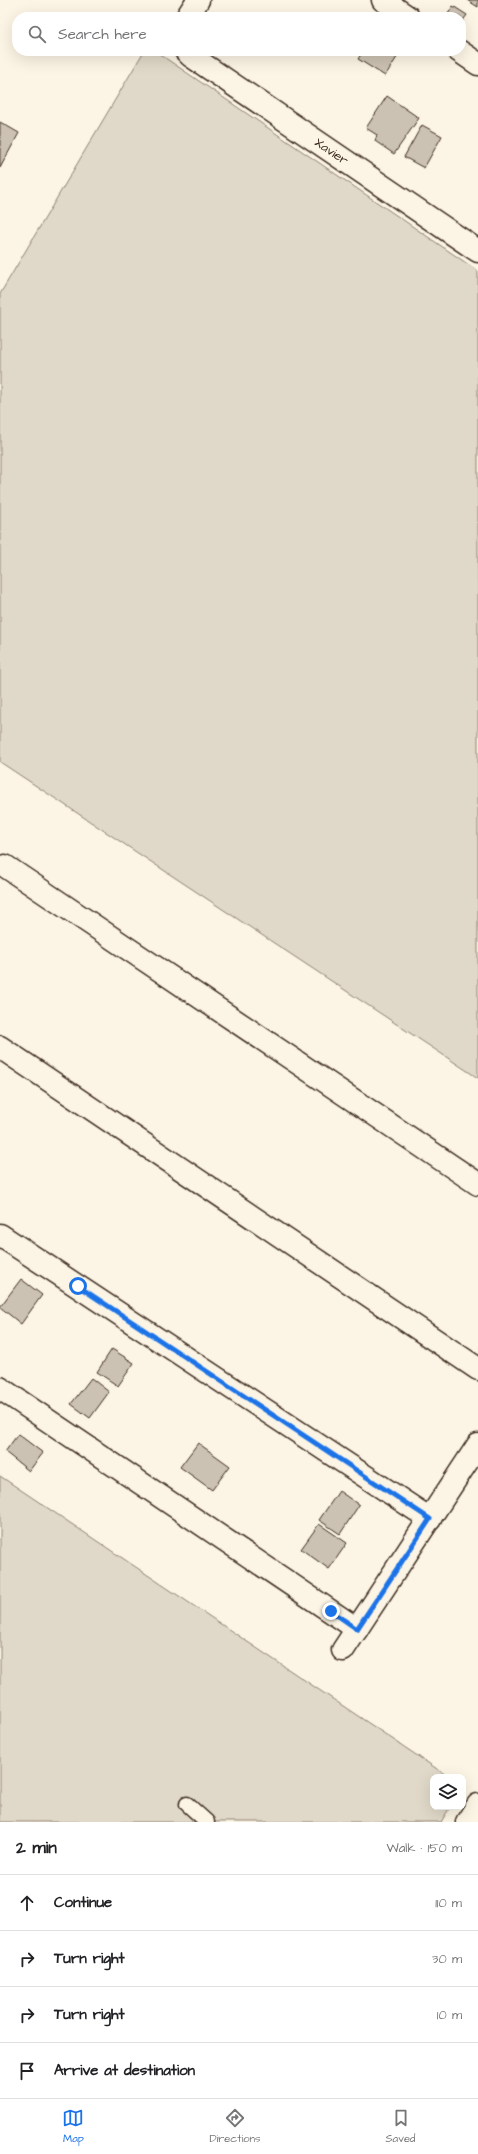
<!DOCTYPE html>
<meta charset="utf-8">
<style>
body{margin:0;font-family:"Architects Daughter",sans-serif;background:#f6f6f6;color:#202124}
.controls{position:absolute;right:12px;bottom:12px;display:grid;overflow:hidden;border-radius:8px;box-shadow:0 4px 16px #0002}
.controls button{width:36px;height:36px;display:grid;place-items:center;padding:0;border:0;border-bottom:1px solid #e0e0e0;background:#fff;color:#202124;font:20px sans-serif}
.stop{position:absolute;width:12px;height:12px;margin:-9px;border:3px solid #1a73e8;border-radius:50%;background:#fff}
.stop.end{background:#1a73e8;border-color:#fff;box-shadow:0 1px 4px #0008}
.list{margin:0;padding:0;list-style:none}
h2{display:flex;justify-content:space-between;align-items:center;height:52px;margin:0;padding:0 16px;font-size:17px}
h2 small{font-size:13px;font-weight:400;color:#757577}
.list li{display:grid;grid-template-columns:26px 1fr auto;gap:12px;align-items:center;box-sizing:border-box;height:56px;padding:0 16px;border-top:1px solid #e0e0e0}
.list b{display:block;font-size:15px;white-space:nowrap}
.list em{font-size:13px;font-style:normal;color:#757577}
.icon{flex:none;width:22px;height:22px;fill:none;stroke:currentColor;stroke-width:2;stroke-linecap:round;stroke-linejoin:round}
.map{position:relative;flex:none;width:478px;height:1822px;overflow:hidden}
.search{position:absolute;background:#fff;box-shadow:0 4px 16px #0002;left:12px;right:12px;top:12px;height:44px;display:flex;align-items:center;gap:10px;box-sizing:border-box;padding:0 14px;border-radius:16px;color:#757577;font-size:15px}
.sheet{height:276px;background:#fff}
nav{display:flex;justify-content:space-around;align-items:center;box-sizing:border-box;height:56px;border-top:1px solid #e0e0e0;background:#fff;font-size:11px;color:#757577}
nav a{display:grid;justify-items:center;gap:2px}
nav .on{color:#1a73e8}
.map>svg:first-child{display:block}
.green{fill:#e0d8c8;stroke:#8e8173}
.building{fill:#ccc2b3;stroke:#3b2a1e}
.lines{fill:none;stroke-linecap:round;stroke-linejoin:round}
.service-casing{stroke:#3b2a1e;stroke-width:17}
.minor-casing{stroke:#3b2a1e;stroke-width:25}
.tertiary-casing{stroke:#3b2a1e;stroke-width:25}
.service{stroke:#fcf5e5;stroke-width:14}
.minor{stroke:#fcf5e5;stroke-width:22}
.tertiary{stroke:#fcf5e5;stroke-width:22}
.route{stroke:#1a73e8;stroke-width:5}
.labels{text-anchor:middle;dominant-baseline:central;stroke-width:4;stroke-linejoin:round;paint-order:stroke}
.street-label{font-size:13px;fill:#3b2a1e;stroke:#fcf5e5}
</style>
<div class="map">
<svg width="478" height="1822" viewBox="0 0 478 1822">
<rect width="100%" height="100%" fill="#fcf5e5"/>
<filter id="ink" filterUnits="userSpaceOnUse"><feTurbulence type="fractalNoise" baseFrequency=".025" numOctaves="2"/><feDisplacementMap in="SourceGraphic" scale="8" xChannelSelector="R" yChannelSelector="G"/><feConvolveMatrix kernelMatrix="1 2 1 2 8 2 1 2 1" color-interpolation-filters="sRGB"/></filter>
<g filter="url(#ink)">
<g class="green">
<path d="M 144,51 L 155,51 L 478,271 L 478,1078 L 0,762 L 0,294 Z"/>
<path d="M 0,1476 L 449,1777 L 433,1777 L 433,1807 L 450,1807 L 441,1822 L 0,1822 Z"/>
</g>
<g class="building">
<path d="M 467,0 L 478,0 L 478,7 Z"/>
<path d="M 453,6 L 467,15 L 461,23 L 461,17 L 446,17 Z"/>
<path d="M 363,51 L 401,51 L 385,76 L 358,59 Z"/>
<path d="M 387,96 L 419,118 L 394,154 L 375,141 L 377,135 L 366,128 Z"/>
<path d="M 0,122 L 19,133 L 0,168 Z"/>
<path d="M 422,125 L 442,136 L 424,168 L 404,157 Z"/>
<path d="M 21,1279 L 42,1295 L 21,1324 L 0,1307 Z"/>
<path d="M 112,1349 L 134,1363 L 118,1386 L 97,1372 Z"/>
<path d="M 91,1378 L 109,1392 L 90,1418 L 71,1404 Z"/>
<path d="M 18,1434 L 43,1453 L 29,1471 L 5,1452 Z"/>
<path d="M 198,1443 L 230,1466 L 212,1490 L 180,1467 Z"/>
<path d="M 339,1491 L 359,1505 L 340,1534 L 319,1520 Z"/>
<path d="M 319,1524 L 347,1543 L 329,1569 L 301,1549 Z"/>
</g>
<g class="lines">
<defs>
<path id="service" d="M 187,1804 L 207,1822"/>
<g id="minor">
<path d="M 383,0 L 408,17"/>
<path d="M 187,17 L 198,0"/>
<path id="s1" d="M 186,51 L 191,56 L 478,251"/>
<path d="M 459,51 L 478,64"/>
<path d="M 5,866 L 478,1184"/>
<path d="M 0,1047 L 478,1369"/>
<path d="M 0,1235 L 430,1519"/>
<path d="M 0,1388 L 357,1629"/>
<path d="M 343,1650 L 478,1445"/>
</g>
<path id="tertiary" d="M 467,1822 L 478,1805"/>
</defs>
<use href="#service" class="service-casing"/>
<use href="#minor" class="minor-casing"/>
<use href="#tertiary" class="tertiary-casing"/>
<use href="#service" class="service"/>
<use href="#minor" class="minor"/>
<use href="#tertiary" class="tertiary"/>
</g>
</g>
<g class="lines" filter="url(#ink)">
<path class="route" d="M 78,1286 L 430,1519 L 357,1629 L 331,1611"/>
</g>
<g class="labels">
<g class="street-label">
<text stroke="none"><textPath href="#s1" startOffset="177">Xavier</textPath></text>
</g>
</g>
</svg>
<div class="controls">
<button><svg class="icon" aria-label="layers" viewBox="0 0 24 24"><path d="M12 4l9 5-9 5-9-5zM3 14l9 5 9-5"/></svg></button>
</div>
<div class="stop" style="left:78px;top:1286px"></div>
<div class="stop end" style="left:331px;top:1611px"></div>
<div class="search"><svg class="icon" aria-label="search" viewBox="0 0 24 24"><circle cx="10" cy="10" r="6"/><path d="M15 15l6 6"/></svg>Search here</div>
</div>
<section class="sheet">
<h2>2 min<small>Walk · 150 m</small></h2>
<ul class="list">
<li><svg class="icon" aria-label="ahead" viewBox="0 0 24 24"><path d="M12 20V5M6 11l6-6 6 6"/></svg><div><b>Continue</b></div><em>110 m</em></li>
<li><svg class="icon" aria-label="right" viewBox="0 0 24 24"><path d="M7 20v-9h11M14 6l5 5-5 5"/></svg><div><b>Turn right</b></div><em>30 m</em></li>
<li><svg class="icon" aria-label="right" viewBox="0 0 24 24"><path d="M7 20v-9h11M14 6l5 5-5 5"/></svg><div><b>Turn right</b></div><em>10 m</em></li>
<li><svg class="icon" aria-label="arrive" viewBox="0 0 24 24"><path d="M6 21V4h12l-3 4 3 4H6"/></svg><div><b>Arrive at destination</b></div></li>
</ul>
</section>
<nav>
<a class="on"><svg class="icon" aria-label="map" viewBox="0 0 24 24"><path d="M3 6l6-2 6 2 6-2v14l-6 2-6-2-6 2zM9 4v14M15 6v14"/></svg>Map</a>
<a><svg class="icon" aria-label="directions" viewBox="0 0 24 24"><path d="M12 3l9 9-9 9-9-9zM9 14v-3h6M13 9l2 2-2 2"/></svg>Directions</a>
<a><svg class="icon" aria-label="saved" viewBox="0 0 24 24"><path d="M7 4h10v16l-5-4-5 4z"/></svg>Saved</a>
</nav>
